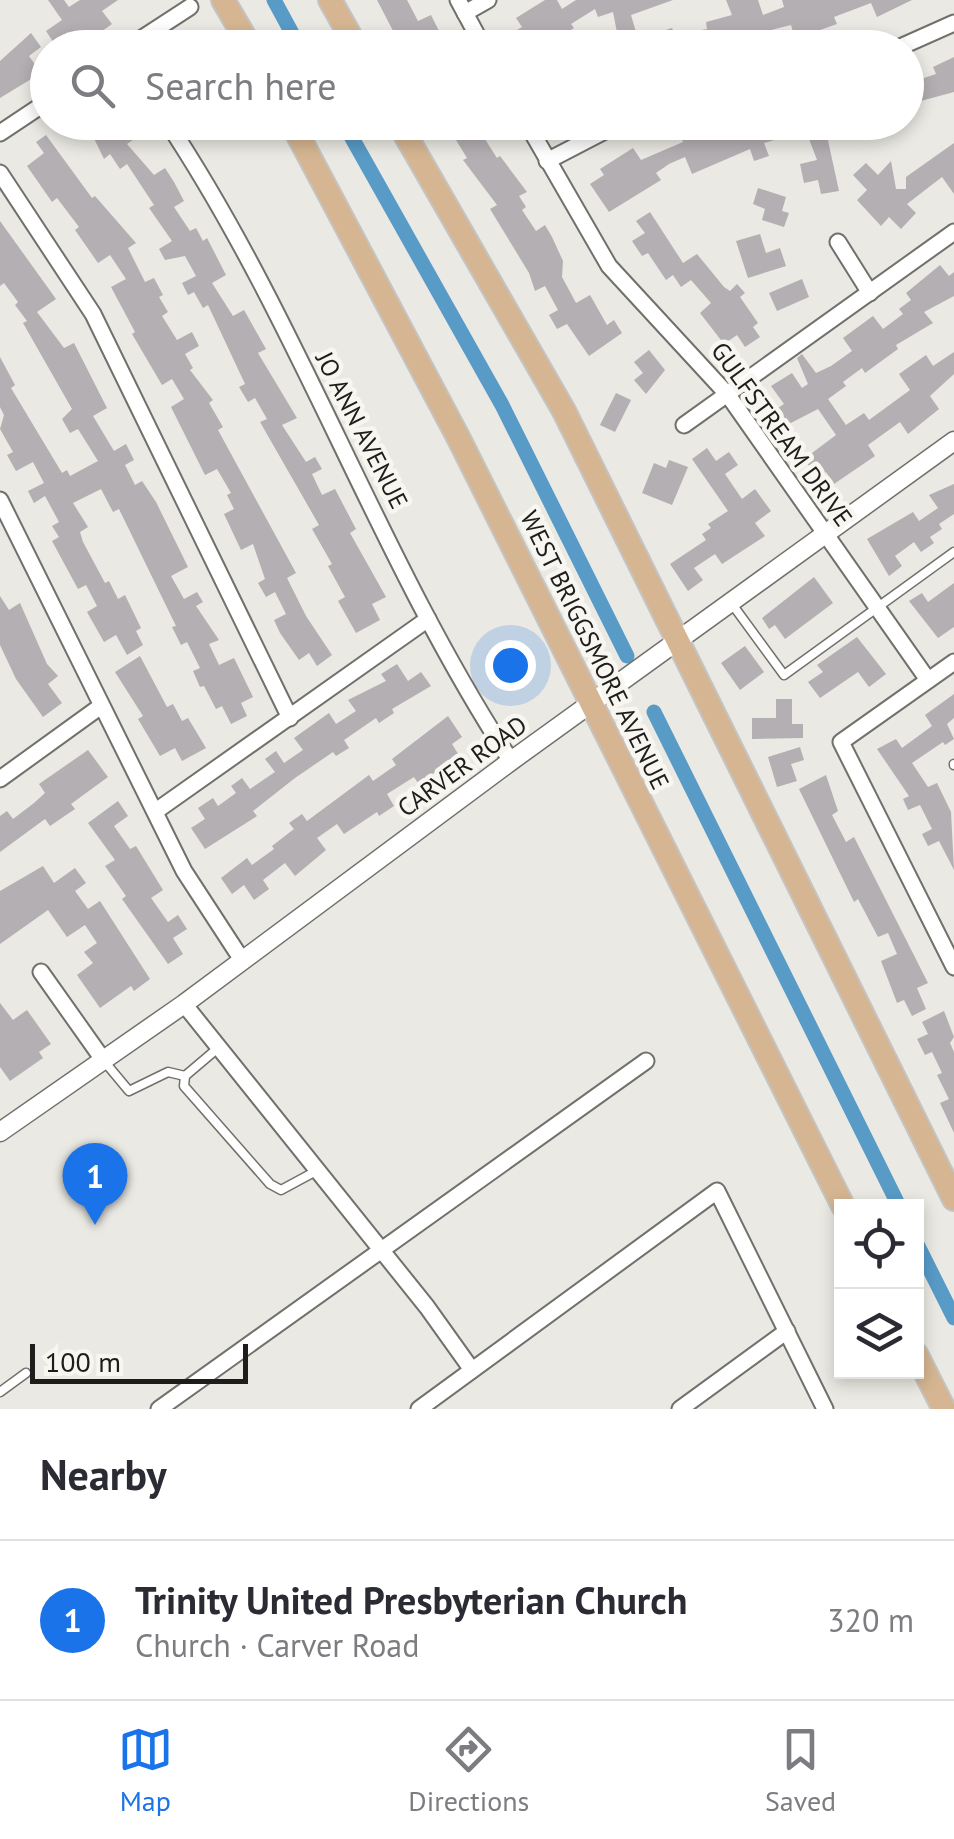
<!DOCTYPE html>
<meta charset="utf-8">
<style>
body{margin:0;font-family:"PT Sans",sans-serif;background:#f7f7f7;color:#2b2b33}
.controls{position:absolute;right:30px;bottom:30px;display:grid;overflow:hidden;border-radius:0px;box-shadow:0 5px 15px #0003}
.controls button{width:90px;height:90px;display:grid;place-items:center;padding:0;border:0;border-bottom:2px solid #e1e1e2;background:#fff;color:#2b2b33;font:50px sans-serif}
.scale{position:absolute;left:30px;bottom:25px;width:218px;box-sizing:border-box;padding-left:10px;border:5px solid #1e1d1b;border-top:0;font-size:28px;line-height:35px;white-space:nowrap;color:#1e1d1b;-webkit-text-stroke:8px #f8f6f0;paint-order:stroke}
.you{position:absolute;left:510px;top:665px;width:35px;height:35px;margin:-25px;border:8px solid #fff;border-radius:50%;background:#1a73e8;box-shadow:0 0 0 15px #1a73e833}
.badge{display:grid;place-items:center;width:65px;height:65px;border-radius:50%;background:#1a73e8;color:#fff;font-size:32px;font-weight:700}
.pin{position:absolute;translate:-50% -82px;filter:drop-shadow(0 2px 5px #0008)}
.pin::after{content:'';position:absolute;top:52px;width:35px;height:30px;background:inherit;clip-path:polygon(0 0,100% 0,50% 100%)}
.list{margin:0;padding:0;list-style:none}
h2{display:flex;justify-content:space-between;align-items:center;height:130px;margin:0;padding:0 40px;font-size:42px}
h2 small{font-size:32px;font-weight:400;color:#7c7c81}
.list li{display:grid;grid-template-columns:65px 1fr auto;gap:30px;align-items:center;box-sizing:border-box;height:160px;padding:0 40px;border-top:2px solid #e1e1e2}
.list b{display:block;font-size:38px;white-space:nowrap}
.list p{margin:0;font-size:32px;white-space:nowrap;color:#7c7c81}
.list em{font-size:32px;font-style:normal;color:#7c7c81}
.icon{flex:none;width:55px;height:55px;fill:none;stroke:currentColor;stroke-width:2;stroke-linecap:round;stroke-linejoin:round}
.map{position:relative;flex:none;width:954px;height:1409px;overflow:hidden}
.search{position:absolute;background:#fff;box-shadow:0 5px 15px #0003;left:30px;right:30px;top:30px;height:110px;display:flex;align-items:center;gap:25px;box-sizing:border-box;padding:0 35px;border-radius:55px;color:#7c7c81;font-size:38px}
.sheet{height:290px;background:#fff}
nav{display:flex;justify-content:space-around;align-items:center;box-sizing:border-box;height:140px;border-top:2px solid #e1e1e2;background:#fff;font-size:28px;color:#7c7c81}
nav a{display:grid;justify-items:center;gap:5px}
nav .on{color:#1a73e8}
.map>svg:first-child{display:block}
.lines{fill:none;stroke-linecap:round;stroke-linejoin:round}
.canal{stroke:#589bc7;stroke-width:15}
.building{fill:#b4afb3}
.service-casing{stroke:#71706b;stroke-width:11}
.minor-casing{stroke:#71706b;stroke-width:19}
.tertiary-casing{stroke:#71706b;stroke-width:21}
.primary-casing{stroke:#c4c4c4;stroke-width:26}
.service{stroke:#fff;stroke-width:8}
.minor{stroke:#fff;stroke-width:15}
.tertiary{stroke:#fff;stroke-width:18}
.primary{stroke:#d6b692;stroke-width:22}
.labels{text-anchor:middle;dominant-baseline:central;stroke-width:9;stroke-linejoin:round;paint-order:stroke}
.street-label{font-size:25px;fill:#1e1d1b;stroke:#f8f6f0}
</style>
<div class="map">
<svg width="954" height="1409" viewBox="0 0 954 1409">
<rect width="100%" height="100%" fill="#eae9e3"/>
<g class="lines">
<g class="canal">
<path d="M 274,0 L 300,48"/>
<path d="M 343,122 L 502,405 L 627,656"/>
<path d="M 654,712 L 899,1206"/>
<path d="M 916,1242 L 954,1318"/>
</g>
</g>
<g class="building">
<path d="M 48,0 L 64,0 L 69,7 L 80,0 L 118,0 L 102,11 L 112,24 L 78,48 L 69,37 L 56,46 L 46,31 L 62,20 Z"/>
<path d="M 377,0 L 407,0 L 418,21 L 431,15 L 439,31 L 423,39 L 428,48 L 402,48 Z"/>
<path d="M 545,0 L 557,0 L 562,9 L 576,0 L 673,0 L 631,15 L 638,39 L 672,28 L 675,35 L 707,29 L 706,22 L 732,15 L 726,0 L 758,0 L 763,15 L 784,7 L 782,0 L 912,0 L 877,17 L 871,3 L 834,17 L 837,24 L 795,39 L 791,25 L 775,29 L 756,35 L 760,48 L 620,48 L 613,12 L 598,17 L 595,9 L 571,24 L 574,28 L 541,48 L 521,48 L 512,33 L 522,27 L 516,18 Z"/>
<path d="M 31,33 L 41,47 L 29,56 L 41,73 L 0,98 L 0,61 Z"/>
<path d="M 954,57 L 954,92 L 906,105 L 906,84 L 936,74 L 933,67 Z"/>
<path d="M 86,122 L 131,122 L 140,135 L 127,144 L 154,175 L 165,168 L 174,182 L 184,201 L 174,207 L 190,231 L 196,228 L 203,241 L 207,238 L 226,275 L 212,283 L 233,316 L 244,310 L 266,349 L 258,353 L 297,418 L 282,425 L 306,462 L 315,457 L 322,469 L 312,474 L 322,495 L 335,489 L 356,529 L 350,533 L 386,597 L 372,604 L 380,620 L 356,633 L 338,601 L 345,597 L 328,566 L 332,564 L 312,529 L 319,525 L 260,422 L 267,419 L 255,398 L 248,402 L 239,387 L 245,384 L 208,305 L 203,308 L 194,292 L 188,295 L 182,283 L 196,276 L 185,256 L 165,260 L 159,249 L 172,241 L 149,208 L 154,205 L 127,164 L 120,169 L 110,154 L 104,159 Z"/>
<path d="M 445,122 L 474,122 L 497,158 L 500,156 L 527,192 L 519,196 L 526,207 L 522,210 L 536,231 L 545,225 L 552,237 L 563,261 L 562,277 L 576,303 L 590,295 L 607,325 L 614,320 L 622,333 L 589,356 L 567,324 L 557,329 L 549,315 L 558,310 L 545,286 L 535,291 L 529,273 L 490,209 L 497,205 L 463,160 L 467,158 Z"/>
<path d="M 702,122 L 716,122 L 718,127 L 731,122 L 824,122 L 839,191 L 821,194 L 818,180 L 804,183 L 800,164 L 817,160 L 806,131 L 764,143 L 769,156 L 754,161 L 750,149 L 692,174 L 685,157 L 669,164 L 656,173 L 661,180 L 609,212 L 590,184 L 604,175 L 600,169 L 633,148 L 641,160 L 683,142 L 678,129 Z"/>
<path d="M 46,135 L 92,198 L 95,196 L 136,243 L 128,248 L 145,282 L 154,278 L 163,295 L 159,297 L 168,312 L 162,316 L 177,340 L 192,332 L 199,346 L 185,354 L 193,368 L 190,370 L 213,400 L 209,403 L 223,427 L 218,430 L 296,573 L 287,578 L 306,616 L 332,655 L 317,666 L 309,653 L 299,660 L 280,633 L 274,620 L 286,614 L 275,592 L 266,597 L 258,583 L 265,579 L 253,544 L 241,550 L 224,514 L 234,509 L 227,495 L 231,493 L 217,469 L 205,475 L 171,407 L 184,399 L 172,379 L 162,385 L 132,334 L 135,332 L 111,287 L 126,279 L 110,255 L 98,263 L 75,230 L 79,227 L 57,198 L 52,202 L 27,166 L 44,153 L 36,142 Z"/>
<path d="M 954,143 L 954,194 L 942,177 L 907,204 L 916,213 L 901,229 L 889,217 L 881,226 L 857,200 L 867,190 L 853,175 L 866,163 L 878,175 L 891,161 L 896,189 L 906,189 L 906,177 Z"/>
<path d="M 758,188 L 786,197 L 782,211 L 789,213 L 784,227 L 762,220 L 765,209 L 753,204 Z"/>
<path d="M 650,212 L 683,263 L 697,254 L 724,287 L 730,291 L 737,284 L 745,293 L 740,297 L 758,323 L 753,327 L 760,337 L 745,347 L 737,335 L 724,344 L 700,313 L 711,303 L 691,280 L 681,287 L 673,275 L 666,280 L 648,253 L 642,256 L 632,241 L 645,233 L 636,221 Z"/>
<path d="M 0,221 L 56,299 L 37,312 L 64,348 L 74,343 L 107,408 L 93,416 L 114,451 L 126,444 L 134,460 L 125,465 L 135,485 L 142,481 L 156,502 L 188,567 L 171,576 L 184,599 L 197,592 L 203,602 L 196,606 L 219,640 L 209,644 L 219,665 L 234,658 L 253,697 L 241,703 L 247,716 L 231,724 L 222,706 L 216,709 L 204,686 L 200,687 L 193,671 L 200,668 L 187,642 L 181,645 L 172,627 L 176,626 L 119,509 L 113,512 L 101,489 L 73,503 L 88,527 L 80,532 L 83,542 L 105,583 L 109,581 L 118,599 L 125,595 L 141,628 L 136,631 L 143,645 L 127,655 L 116,635 L 104,642 L 87,612 L 97,606 L 86,585 L 78,589 L 52,541 L 59,537 L 52,526 L 59,522 L 45,496 L 34,503 L 28,491 L 44,483 L 33,462 L 16,471 L 7,455 L 13,452 L 0,429 L 4,415 L 0,407 L 0,357 L 15,385 L 11,388 L 62,473 L 67,470 L 70,476 L 98,461 L 78,429 L 70,433 L 62,419 L 72,409 L 23,323 L 27,321 L 15,305 L 18,302 L 4,283 L 0,286 Z"/>
<path d="M 760,234 L 766,253 L 780,248 L 786,266 L 748,278 L 736,241 Z"/>
<path d="M 940,265 L 949,276 L 954,272 L 954,296 L 924,312 L 933,323 L 896,345 L 898,349 L 865,373 L 862,368 L 843,382 L 846,386 L 828,399 L 846,425 L 864,413 L 869,420 L 910,390 L 899,374 L 926,355 L 933,366 L 954,352 L 954,374 L 930,396 L 939,409 L 908,434 L 900,422 L 868,445 L 875,456 L 834,484 L 826,472 L 818,478 L 804,459 L 836,435 L 818,409 L 783,427 L 772,412 L 784,404 L 771,386 L 792,373 L 802,388 L 808,384 L 797,358 L 802,354 L 816,373 L 831,366 L 852,351 L 843,338 L 873,316 L 883,329 L 903,314 L 899,309 L 911,300 L 906,293 Z"/>
<path d="M 802,279 L 809,297 L 777,311 L 769,293 Z"/>
<path d="M 649,350 L 665,370 L 646,394 L 634,380 L 643,373 L 634,362 Z"/>
<path d="M 616,393 L 631,400 L 615,432 L 600,425 Z"/>
<path d="M 707,448 L 716,461 L 729,452 L 738,465 L 725,474 L 742,499 L 755,489 L 771,511 L 755,523 L 765,536 L 722,564 L 715,554 L 694,568 L 703,580 L 688,591 L 670,564 L 706,540 L 702,534 L 711,528 L 708,524 L 728,511 L 692,459 Z"/>
<path d="M 669,460 L 688,467 L 672,505 L 642,493 L 654,463 L 666,468 Z"/>
<path d="M 954,484 L 954,514 L 939,524 L 942,529 L 930,537 L 934,543 L 921,552 L 914,542 L 895,556 L 902,566 L 889,576 L 867,539 L 913,512 L 919,521 L 938,508 L 929,495 Z"/>
<path d="M 814,577 L 833,603 L 785,639 L 775,625 L 769,629 L 762,618 Z"/>
<path d="M 954,583 L 954,627 L 938,638 L 909,601 L 922,593 L 928,602 Z"/>
<path d="M 0,596 L 9,610 L 20,603 L 47,664 L 58,676 L 48,684 L 62,703 L 43,717 L 16,679 L 0,645 Z"/>
<path d="M 857,637 L 886,674 L 869,687 L 858,672 L 820,698 L 808,682 L 823,672 L 817,665 Z"/>
<path d="M 745,646 L 764,672 L 740,690 L 721,663 Z"/>
<path d="M 140,656 L 167,707 L 173,704 L 182,721 L 188,718 L 206,748 L 182,761 L 175,748 L 160,756 L 138,719 L 143,716 L 115,672 Z"/>
<path d="M 397,664 L 408,681 L 421,672 L 431,686 L 392,709 L 394,713 L 379,723 L 376,718 L 344,740 L 349,748 L 336,756 L 333,752 L 295,778 L 253,811 L 257,816 L 205,849 L 191,828 L 205,819 L 198,808 L 213,798 L 218,806 L 236,793 L 231,786 L 242,778 L 250,789 L 275,772 L 265,759 L 276,751 L 284,763 L 303,750 L 294,738 L 329,713 L 336,724 L 356,711 L 348,700 L 386,681 L 381,674 Z"/>
<path d="M 954,694 L 954,718 L 947,724 L 954,739 L 945,745 L 943,742 L 912,763 L 928,787 L 937,783 L 951,812 L 954,870 L 939,841 L 928,846 L 922,834 L 932,829 L 920,805 L 908,810 L 903,799 L 909,796 L 877,749 L 896,739 L 902,748 L 932,726 L 925,715 Z"/>
<path d="M 776,699 L 792,699 L 792,724 L 803,724 L 803,738 L 752,739 L 752,718 L 776,718 Z"/>
<path d="M 448,716 L 462,737 L 452,744 L 460,757 L 418,783 L 414,777 L 387,794 L 394,806 L 379,816 L 377,812 L 344,834 L 337,824 L 317,838 L 326,850 L 295,876 L 285,863 L 263,880 L 269,889 L 254,900 L 244,885 L 232,894 L 221,878 L 247,858 L 252,865 L 274,849 L 272,846 L 294,829 L 289,823 L 302,814 L 307,821 L 369,775 L 373,781 L 396,765 L 392,759 Z"/>
<path d="M 800,747 L 804,760 L 791,764 L 797,781 L 777,787 L 768,757 Z"/>
<path d="M 88,750 L 108,777 L 71,804 L 75,809 L 50,826 L 45,819 L 0,852 L 0,816 L 7,811 L 13,819 L 34,803 L 45,793 L 39,784 Z"/>
<path d="M 826,775 L 838,811 L 832,815 L 846,842 L 854,837 L 928,983 L 917,988 L 926,1009 L 912,1016 L 904,1000 L 897,1003 L 881,961 L 897,954 L 888,933 L 878,937 L 858,899 L 854,902 L 799,789 Z"/>
<path d="M 118,801 L 128,816 L 114,826 L 130,849 L 136,846 L 163,890 L 151,898 L 168,922 L 178,915 L 187,929 L 173,938 L 183,954 L 168,964 L 122,899 L 126,896 L 105,866 L 115,860 L 88,823 Z"/>
<path d="M 43,866 L 54,883 L 75,868 L 86,883 L 75,891 L 88,909 L 100,901 L 150,979 L 134,991 L 131,986 L 100,1008 L 77,975 L 93,963 L 84,952 L 97,943 L 85,925 L 67,937 L 48,910 L 0,944 L 0,891 Z"/>
<path d="M 0,1003 L 13,1020 L 27,1010 L 51,1044 L 39,1052 L 43,1058 L 10,1081 L 0,1067 Z"/>
<path d="M 944,1011 L 954,1037 L 950,1043 L 954,1052 L 954,1133 L 940,1103 L 949,1099 L 937,1075 L 942,1073 L 932,1052 L 925,1055 L 917,1039 L 928,1034 L 922,1022 Z"/>
</g>
<g class="lines">
<defs>
<g id="service">
<path d="M 732,604 L 784,675 L 954,552"/>
<path d="M 954,764 L 954,765"/>
<path d="M 218,1048 L 185,1076 L 184,1086 L 270,1184 L 281,1190 L 318,1170"/>
<path d="M 104,1061 L 129,1091 L 168,1072 L 185,1076"/>
<path d="M 0,1392 L 26,1373"/>
</g>
<g id="minor">
<path d="M 458,0 L 484,48"/>
<path d="M 465,13 L 488,0"/>
<path d="M 127,48 L 190,7"/>
<path d="M 898,48 L 954,23"/>
<path d="M 167,122 C 301,324 378,558 511,761"/>
<path d="M 526,122 L 609,266 L 728,395 L 928,680"/>
<path d="M 0,133 L 48,101"/>
<path d="M 547,161 L 622,122"/>
<path d="M 0,173 L 93,314 L 290,718"/>
<path d="M 838,242 L 870,293"/>
<path d="M 684,425 L 954,232"/>
<path d="M 0,500 L 184,871 L 242,960"/>
<path d="M 954,662 L 841,742 L 954,967"/>
<path d="M 0,779 L 101,706"/>
<path d="M 156,811 L 428,619"/>
<path d="M 41,972 L 104,1061"/>
<path d="M 184,1004 L 427,1307 L 472,1370"/>
<path d="M 159,1409 L 646,1061"/>
<path d="M 419,1409 L 717,1191 L 825,1409"/>
<path d="M 680,1409 L 787,1331"/>
</g>
<path id="tertiary" d="M 0,1132 L 184,1004 L 511,761 L 954,441"/>
<g id="primary">
<path d="M 223,0 L 251,48"/>
<path d="M 330,0 L 357,48"/>
<path d="M 291,122 L 458,437 L 843,1206"/>
<path d="M 398,122 L 564,411 L 954,1199"/>
<path d="M 916,1354 L 944,1409"/>
</g>
</defs>
<use href="#service" class="service-casing"/>
<use href="#minor" class="minor-casing"/>
<use href="#tertiary" class="tertiary-casing"/>
<use href="#primary" class="primary-casing"/>
<use href="#service" class="service"/>
<use href="#minor" class="minor"/>
<use href="#tertiary" class="tertiary"/>
<use href="#primary" class="primary"/>
</g>
<g class="labels">
<g class="street-label">
<text transform="translate(362 430) rotate(63)">JO ANN AVENUE</text>
<text transform="translate(782 434) rotate(54)">GULFSTREAM DRIVE</text>
<text transform="translate(595 650) rotate(64)">WEST BRIGGSMORE AVENUE</text>
<text transform="translate(462 766) rotate(-36)">CARVER ROAD</text>
</g>
</g>
</svg>
<div class="controls">
<button><svg class="icon" aria-label="locate" viewBox="0 0 24 24"><circle cx="12" cy="12" r="6"/><path d="M12 2v4M12 18v4M2 12h4M18 12h4"/></svg></button>
<button><svg class="icon" aria-label="layers" viewBox="0 0 24 24"><path d="M12 4l9 5-9 5-9-5zM3 14l9 5 9-5"/></svg></button>
</div>
<div class="scale">100 m</div>
<div class="you"></div>
<div class="pin badge" style="left:95px;top:1225px">1</div>
<div class="search"><svg class="icon" aria-label="search" viewBox="0 0 24 24"><circle cx="10" cy="10" r="6"/><path d="M15 15l6 6"/></svg>Search here</div>
</div>
<section class="sheet">
<h2>Nearby<small></small></h2>
<ul class="list">
<li><span class="badge">1</span><div><b>Trinity United Presbyterian Church</b><p>Church · Carver Road</p></div><em>320 m</em></li>
</ul>
</section>
<nav>
<a class="on"><svg class="icon" aria-label="map" viewBox="0 0 24 24"><path d="M3 6l6-2 6 2 6-2v14l-6 2-6-2-6 2zM9 4v14M15 6v14"/></svg>Map</a>
<a><svg class="icon" aria-label="directions" viewBox="0 0 24 24"><path d="M12 3l9 9-9 9-9-9zM9 14v-3h6M13 9l2 2-2 2"/></svg>Directions</a>
<a><svg class="icon" aria-label="saved" viewBox="0 0 24 24"><path d="M7 4h10v16l-5-4-5 4z"/></svg>Saved</a>
</nav>
